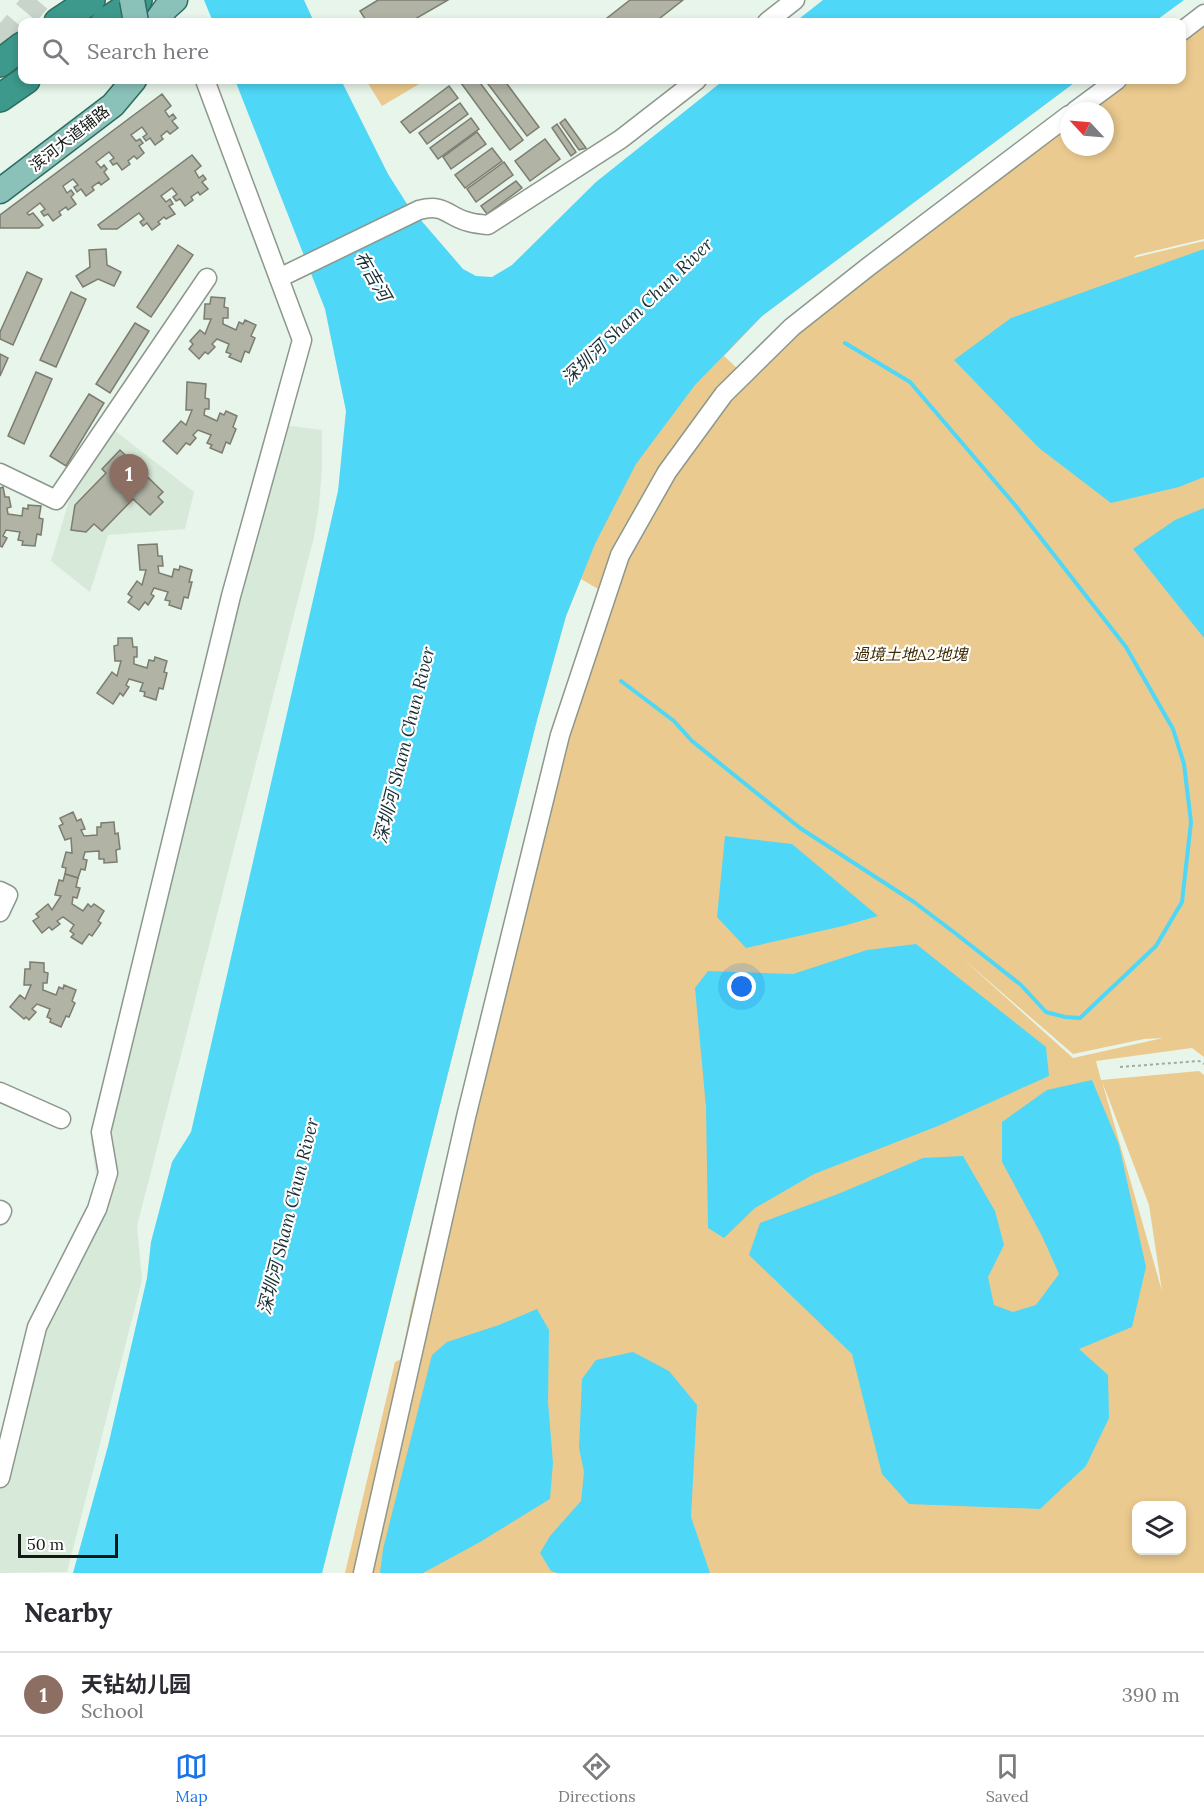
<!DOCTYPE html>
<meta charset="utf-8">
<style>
body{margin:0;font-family:Lora,"Noto Sans SC",serif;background:#f7f7f7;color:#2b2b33}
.controls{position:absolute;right:18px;bottom:18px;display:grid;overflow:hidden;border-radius:12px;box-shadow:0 3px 9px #0003}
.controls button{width:54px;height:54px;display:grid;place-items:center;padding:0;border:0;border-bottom:2px solid #e1e1e2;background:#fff;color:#2b2b33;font:30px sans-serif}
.compass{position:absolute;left:1060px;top:102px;width:54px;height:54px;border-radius:50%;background:#fff;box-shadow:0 3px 9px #0003;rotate:296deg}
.scale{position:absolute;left:18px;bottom:15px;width:100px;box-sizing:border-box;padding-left:6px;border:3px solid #141815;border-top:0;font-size:16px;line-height:21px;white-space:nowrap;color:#141815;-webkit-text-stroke:4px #fff;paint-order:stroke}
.you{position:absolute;left:742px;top:987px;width:21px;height:21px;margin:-15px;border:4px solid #fff;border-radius:50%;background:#1a73e8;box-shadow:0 0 0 9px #1a73e833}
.badge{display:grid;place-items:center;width:39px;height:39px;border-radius:50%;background:#1a73e8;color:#fff;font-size:20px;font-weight:700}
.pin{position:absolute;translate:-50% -50px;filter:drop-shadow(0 2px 3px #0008)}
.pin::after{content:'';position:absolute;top:32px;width:21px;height:18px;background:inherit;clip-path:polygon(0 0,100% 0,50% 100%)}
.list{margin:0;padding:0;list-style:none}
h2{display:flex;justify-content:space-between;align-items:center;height:78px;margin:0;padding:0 24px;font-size:26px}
h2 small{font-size:20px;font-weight:400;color:#7c7c81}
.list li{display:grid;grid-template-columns:39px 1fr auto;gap:18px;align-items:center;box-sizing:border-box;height:84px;padding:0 24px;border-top:2px solid #e1e1e2}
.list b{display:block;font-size:22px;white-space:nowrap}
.list p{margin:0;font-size:20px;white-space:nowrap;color:#7c7c81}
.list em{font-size:20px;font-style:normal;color:#7c7c81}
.icon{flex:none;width:33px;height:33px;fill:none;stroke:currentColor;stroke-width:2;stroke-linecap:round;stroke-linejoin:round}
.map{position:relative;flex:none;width:1204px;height:1573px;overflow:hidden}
.search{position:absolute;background:#fff;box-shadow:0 3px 9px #0003;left:18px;right:18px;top:18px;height:66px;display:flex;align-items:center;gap:15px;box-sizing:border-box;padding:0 21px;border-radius:12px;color:#7c7c81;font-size:22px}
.sheet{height:162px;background:#fff}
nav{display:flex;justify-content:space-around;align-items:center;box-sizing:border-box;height:84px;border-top:2px solid #e1e1e2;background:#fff;font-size:16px;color:#7c7c81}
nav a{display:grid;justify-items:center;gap:3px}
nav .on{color:#1a73e8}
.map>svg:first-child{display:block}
.built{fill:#d7e9d9}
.green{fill:#ebca8f;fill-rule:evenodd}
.water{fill:#4ed7f6}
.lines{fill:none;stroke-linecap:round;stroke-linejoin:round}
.stream{stroke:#4ed7f6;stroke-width:4}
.building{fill:#b1b3a5;stroke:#7b7d70;stroke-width:1.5}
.highway-tunnel{stroke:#c8d4ca;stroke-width:27;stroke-dasharray:27 14;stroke-linecap:butt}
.minor-casing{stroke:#8c978d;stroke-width:21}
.major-casing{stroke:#2e6c62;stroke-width:27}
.highway-casing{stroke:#2e6c62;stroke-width:30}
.path{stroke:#a1aba3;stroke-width:2;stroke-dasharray:3 3;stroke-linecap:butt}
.minor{stroke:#fff;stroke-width:18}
.major{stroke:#8ac2ba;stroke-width:24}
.highway{stroke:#3c998c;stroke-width:27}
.major-bridge-casing{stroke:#2e6c62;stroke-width:27;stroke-linecap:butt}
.major-bridge{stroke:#8ac2ba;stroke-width:24}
.labels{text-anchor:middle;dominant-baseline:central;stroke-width:4.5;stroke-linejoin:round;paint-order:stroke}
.street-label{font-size:16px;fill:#141815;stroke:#fff}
.park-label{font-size:16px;font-style:italic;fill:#3e2b01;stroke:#fff}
.water-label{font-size:18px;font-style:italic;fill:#193036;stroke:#fff}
</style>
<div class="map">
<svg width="1204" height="1573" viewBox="0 0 1204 1573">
<rect width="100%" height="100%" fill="#e8f5ea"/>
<g class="built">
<path d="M 283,425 L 322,430 L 322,467 L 319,506 L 314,537 L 137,1226 L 142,1280 L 67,1572 L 0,1573 L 0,1451 L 34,1328 L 101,1210 L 91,1141 Z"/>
<path d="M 114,430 L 194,492 L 185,529 L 108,535 L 90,592 L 51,561 L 71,494 Z"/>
</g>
<g class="green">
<path d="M 1204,16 L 1204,239 L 1137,255 L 1133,258 L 1204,241 L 1204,1057 L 1192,1048 L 1096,1061 L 1101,1080 L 1199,1071 L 1204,1075 L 1204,1573 L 345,1573 L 395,1362 L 401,1359 L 411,1309 L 470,1058 L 537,790 L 598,589 L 581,579 L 566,616 L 537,720 L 322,1573 L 301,1573 L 582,510 L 806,255 L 1078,80 L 762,316 L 724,356 L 739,370 L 1069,111 L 1069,147 L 1105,147 L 1105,111 L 1069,111 L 1113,80 L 1182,80 L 1182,30 ZM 962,958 L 1073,1054 L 1144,1039 L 1163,1038 L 1073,1058 ZM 1103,1084 L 1149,1205 L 1162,1291 L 1103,1085 ZM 1136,1506 L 1182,1506 L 1182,1550 L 1136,1550 Z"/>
<path d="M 366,80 L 426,80 L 382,106 Z"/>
</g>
<g class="water">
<path d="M 204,0 L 304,0 L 314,22 L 213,22 Z"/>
<path d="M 823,0 L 1184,0 L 1154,22 L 795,22 Z"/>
<path d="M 235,80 L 341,80 L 388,174 L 407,204 L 463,269 L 476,276 L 492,277 L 512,265 L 596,182 L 724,80 L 1078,80 L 762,316 L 695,385 L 636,464 L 595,544 L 566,616 L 537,720 L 322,1573 L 73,1573 L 108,1446 L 147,1278 L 151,1242 L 172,1162 L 191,1132 L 338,491 L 346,411 L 325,309 Z"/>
<path d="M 1204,249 L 1204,477 L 1179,487 L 1111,503 L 1039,448 L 954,360 L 1011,318 Z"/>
<path d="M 1204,508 L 1204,638 L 1133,549 L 1175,520 Z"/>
<path d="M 725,836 L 792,844 L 878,916 L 843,926 L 746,948 L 717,917 Z"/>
<path d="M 916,944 L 1046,1047 L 1049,1076 L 938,1126 L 814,1174 L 755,1208 L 724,1238 L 708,1228 L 706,1107 L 695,988 L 708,971 L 793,974 L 867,950 Z"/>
<path d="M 1092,1080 L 1119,1145 L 1146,1267 L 1132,1327 L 1079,1349 L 1108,1375 L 1109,1418 L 1086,1466 L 1040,1509 L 909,1504 L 882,1474 L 852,1354 L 749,1255 L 760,1223 L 838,1194 L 923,1158 L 963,1156 L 995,1211 L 1004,1245 L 988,1277 L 994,1305 L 1013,1312 L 1036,1305 L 1059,1274 L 1042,1236 L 1002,1162 L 1002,1122 L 1047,1090 Z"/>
<path d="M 537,1309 L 549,1330 L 548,1402 L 553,1463 L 550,1499 L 480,1542 L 423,1573 L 380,1573 L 383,1549 L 432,1355 L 447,1342 L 499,1325 Z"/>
<path d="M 633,1352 L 669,1371 L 697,1405 L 691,1517 L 710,1573 L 557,1573 L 551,1571 L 540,1553 L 550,1536 L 581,1501 L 584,1472 L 579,1448 L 582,1379 L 596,1360 Z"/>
</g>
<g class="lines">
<path class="stream" d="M 621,681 L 674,721 L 692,741 L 800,828 L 914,902 L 955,933 L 1021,985 L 1046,1012 L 1065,1017 L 1080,1018 L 1156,946 L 1182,902 L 1191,822 L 1184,764 L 1173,729 L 1126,647 L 1015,505 L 910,382 L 845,343"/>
</g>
<g class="building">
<path d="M 378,0 L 448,0 L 410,22 L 367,22 L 360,11 Z"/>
<path d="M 630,0 L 683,0 L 655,22 L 602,22 Z"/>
<path d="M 466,80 L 478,80 L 523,140 L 510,150 L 461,83 Z"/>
<path d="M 485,80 L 504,80 L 539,127 L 527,136 Z"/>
<path d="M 449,86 L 458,98 L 410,133 L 401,122 Z"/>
<path d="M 162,94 L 171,106 L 165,111 L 169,117 L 173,114 L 176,118 L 172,121 L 178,128 L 170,134 L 167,131 L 161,136 L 163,139 L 155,145 L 150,138 L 146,141 L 143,137 L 147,134 L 142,127 L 131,135 L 136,141 L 140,139 L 143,143 L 139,146 L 144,153 L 137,159 L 134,156 L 128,161 L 130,164 L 122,170 L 117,163 L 113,165 L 110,161 L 114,158 L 109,152 L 96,162 L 101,168 L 104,165 L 107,169 L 104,172 L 109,179 L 101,185 L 99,182 L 92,187 L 94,190 L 86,196 L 81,189 L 77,192 L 74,187 L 78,185 L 73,179 L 63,186 L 67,193 L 71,190 L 74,194 L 71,197 L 76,204 L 68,210 L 66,207 L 59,212 L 61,215 L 53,221 L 48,214 L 44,216 L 41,212 L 45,209 L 40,203 L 27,213 L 29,215 L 33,213 L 43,225 L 39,228 L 0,228 L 0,215 Z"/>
<path d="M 460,103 L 468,114 L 427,144 L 419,133 Z"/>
<path d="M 471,118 L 479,129 L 438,159 L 430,148 Z"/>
<path d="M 565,119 L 586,148 L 579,150 L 560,123 Z"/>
<path d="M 557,124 L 576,152 L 571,156 L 552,128 Z"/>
<path d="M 477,132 L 486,144 L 451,169 L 443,157 Z"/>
<path d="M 545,139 L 560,159 L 530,181 L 515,161 Z"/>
<path d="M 492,148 L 502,161 L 465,188 L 455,175 Z"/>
<path d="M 192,155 L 201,166 L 195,171 L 199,178 L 203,175 L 206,179 L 202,182 L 208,189 L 200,195 L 198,192 L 191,197 L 193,200 L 185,206 L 180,199 L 176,201 L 173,197 L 177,194 L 172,188 L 161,196 L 166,202 L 170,199 L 173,204 L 169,206 L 175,214 L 166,219 L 164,217 L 158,222 L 160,224 L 152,230 L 147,223 L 143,226 L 140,222 L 144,219 L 139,213 L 117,229 L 101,229 L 98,225 Z"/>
<path d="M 504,162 L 513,175 L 476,202 L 467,189 Z"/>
<path d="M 516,181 L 522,188 L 487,214 L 481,206 Z"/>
<path d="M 178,245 L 193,255 L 151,317 L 137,307 Z"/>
<path d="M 106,249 L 107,265 L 121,272 L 114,286 L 98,279 L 83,287 L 76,276 L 90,267 L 89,250 Z"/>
<path d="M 27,272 L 42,279 L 13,345 L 0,339 L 0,332 Z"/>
<path d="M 71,292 L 86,299 L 56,367 L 40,360 Z"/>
<path d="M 211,297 L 225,298 L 224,307 L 228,308 L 228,318 L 223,318 L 223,324 L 236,330 L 239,322 L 243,324 L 245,320 L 256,325 L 251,336 L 255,338 L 249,353 L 245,351 L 241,362 L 229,357 L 231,354 L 226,352 L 229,344 L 217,339 L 212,344 L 215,347 L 208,354 L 205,352 L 199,359 L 189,349 L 193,344 L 190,341 L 200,330 L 205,334 L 211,319 L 204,319 L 205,304 L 210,304 Z"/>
<path d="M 135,323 L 149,331 L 110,393 L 96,384 Z"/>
<path d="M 0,354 L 8,358 L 0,376 Z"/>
<path d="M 36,372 L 52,379 L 24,444 L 8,436 Z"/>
<path d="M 187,382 L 206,384 L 205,398 L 209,399 L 209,409 L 205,409 L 204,415 L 217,421 L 220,413 L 224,415 L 226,411 L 237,416 L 233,427 L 236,429 L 230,444 L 226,442 L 222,453 L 210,448 L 212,445 L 207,443 L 211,435 L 198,430 L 193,435 L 196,438 L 190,445 L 186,443 L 177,454 L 163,441 L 181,421 L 186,425 L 192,410 L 186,410 Z"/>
<path d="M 89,394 L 104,403 L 66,466 L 50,456 Z"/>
<path d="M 120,450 L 163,492 L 158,497 L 163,502 L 150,515 L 133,499 L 102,531 L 94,524 L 86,532 L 71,530 L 75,505 L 106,473 L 102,469 Z"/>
<path d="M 3,487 L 5,497 L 9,497 L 11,507 L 7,508 L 8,514 L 22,516 L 23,508 L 28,509 L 28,505 L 41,506 L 39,518 L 43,519 L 41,535 L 37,534 L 35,546 L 22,545 L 23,541 L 18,540 L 20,532 L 6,530 L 3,536 L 7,538 L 2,547 L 0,546 L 0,488 Z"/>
<path d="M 157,544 L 158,556 L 162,556 L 163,566 L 158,566 L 159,573 L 172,577 L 174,569 L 179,570 L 180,566 L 192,570 L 189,582 L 192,582 L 188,598 L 184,597 L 181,609 L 169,605 L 170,601 L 165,600 L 168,592 L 154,588 L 151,594 L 154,596 L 148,605 L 145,602 L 139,610 L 128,602 L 132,597 L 128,594 L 137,581 L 142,585 L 146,570 L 140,570 L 138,545 Z"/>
<path d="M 118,638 L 132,638 L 133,647 L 137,647 L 137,657 L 134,657 L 134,664 L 147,668 L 149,660 L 154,661 L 155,657 L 167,661 L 164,672 L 167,673 L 163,689 L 159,688 L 156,700 L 144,696 L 145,692 L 140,691 L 143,683 L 129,679 L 126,685 L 129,687 L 123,696 L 120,693 L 113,704 L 97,693 L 112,672 L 117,676 L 121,661 L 115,661 L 114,646 L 118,645 Z"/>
<path d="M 73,812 L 77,821 L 81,819 L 85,829 L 81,830 L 84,836 L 97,835 L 97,827 L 101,827 L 101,823 L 114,822 L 115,834 L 118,833 L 120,849 L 116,850 L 117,862 L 104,863 L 104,859 L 99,859 L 99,851 L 85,852 L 83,859 L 87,860 L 85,870 L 81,869 L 78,878 L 65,874 L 66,868 L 62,867 L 66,852 L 72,853 L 71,838 L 65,840 L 59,826 L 63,824 L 60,818 Z"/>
<path d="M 65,874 L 78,878 L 76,887 L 80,888 L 77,898 L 73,897 L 72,904 L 83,911 L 88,904 L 91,907 L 94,904 L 104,911 L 98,921 L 101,923 L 92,936 L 89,934 L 82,944 L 71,937 L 74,934 L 70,931 L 74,925 L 63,917 L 57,921 L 60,924 L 52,930 L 49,927 L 42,933 L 33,921 L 39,917 L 36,914 L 48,904 L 52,910 L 61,896 L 55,895 L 59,880 L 63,881 Z"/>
<path d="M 30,962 L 44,963 L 44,972 L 48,973 L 47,983 L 43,983 L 43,990 L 56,995 L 59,987 L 63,989 L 64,985 L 76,990 L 72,1001 L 75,1003 L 69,1017 L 66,1016 L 61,1027 L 50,1022 L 51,1019 L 47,1017 L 50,1009 L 37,1004 L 32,1009 L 36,1012 L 29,1020 L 26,1017 L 24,1019 L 10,1007 L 20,995 L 25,999 L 31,985 L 24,985 L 25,969 L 30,969 Z"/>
</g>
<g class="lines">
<path class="highway-tunnel" d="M 0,44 L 37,0"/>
<defs>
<g id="minor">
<path d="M 767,22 L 795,0"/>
<path d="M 1182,31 L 1204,14"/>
<path d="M 1075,111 L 1117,80"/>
<path d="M 279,278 L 419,210 C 446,203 447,217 469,222 C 475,224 482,224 488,225 L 621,139 L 697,80"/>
<path d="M 0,473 L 56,500 L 207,278"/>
<path d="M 0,891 L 8,895 L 0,912"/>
<path d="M 0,1092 L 61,1119"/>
<path d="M 0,1210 L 2,1211 L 0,1215"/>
<path d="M 0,1478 L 37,1327 L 97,1209 L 108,1173 L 101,1132 L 231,596 L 302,340 L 205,80"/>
<path d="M 363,1573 L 466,1117 L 560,735 L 620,555 L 667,472 L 724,394 L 792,327 L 868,267 L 1069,115"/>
</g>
<g id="major">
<path d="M 156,22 L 166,8 L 175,0"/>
<path d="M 0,191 L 113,105 L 134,80"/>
</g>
<g id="highway">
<path d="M 58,22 L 91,0"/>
<path d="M 105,22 L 138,0"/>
<path d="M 0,63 L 22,46"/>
<path d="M 0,98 L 26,80"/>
</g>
</defs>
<use href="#minor" class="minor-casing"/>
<use href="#major" class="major-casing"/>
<use href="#highway" class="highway-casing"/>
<path class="path" d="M 1120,1067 L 1199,1061 L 1204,1064"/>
<use href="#minor" class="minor"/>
<use href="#major" class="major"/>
<use href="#highway" class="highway"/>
<defs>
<path id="major-bridge" d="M 132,0 L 136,22"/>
</defs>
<use href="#major-bridge" class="major-bridge-casing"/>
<use href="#major-bridge" class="major-bridge"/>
</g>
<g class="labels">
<g class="street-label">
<text transform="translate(69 138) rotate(-38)">滨河大道辅路</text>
</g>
<g class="park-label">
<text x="910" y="654">過境土地A2地塊</text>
</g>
<g class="water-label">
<text transform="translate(373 276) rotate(60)">布吉河</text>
<text transform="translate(637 311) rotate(-44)">深圳河 Sham Chun River</text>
<text transform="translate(404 745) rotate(-76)">深圳河 Sham Chun River</text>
<text transform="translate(288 1216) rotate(-76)">深圳河 Sham Chun River</text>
</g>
</g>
</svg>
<div class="controls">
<button><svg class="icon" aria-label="layers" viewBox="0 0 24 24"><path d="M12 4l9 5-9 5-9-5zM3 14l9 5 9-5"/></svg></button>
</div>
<svg class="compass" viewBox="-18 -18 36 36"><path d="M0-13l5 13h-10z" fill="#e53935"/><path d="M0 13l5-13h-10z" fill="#7c7c81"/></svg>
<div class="scale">50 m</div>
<div class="you"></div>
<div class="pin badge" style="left:129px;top:504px;background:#8d6e63">1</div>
<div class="search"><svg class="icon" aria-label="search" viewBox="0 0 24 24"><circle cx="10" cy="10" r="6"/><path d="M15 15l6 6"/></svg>Search here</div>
</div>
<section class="sheet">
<h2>Nearby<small></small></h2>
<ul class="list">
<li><span class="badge" style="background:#8d6e63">1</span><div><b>天钻幼儿园</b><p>School</p></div><em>390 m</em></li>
</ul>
</section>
<nav>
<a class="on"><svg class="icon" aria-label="map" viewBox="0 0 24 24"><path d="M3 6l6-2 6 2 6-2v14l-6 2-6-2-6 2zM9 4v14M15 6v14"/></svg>Map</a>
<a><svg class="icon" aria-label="directions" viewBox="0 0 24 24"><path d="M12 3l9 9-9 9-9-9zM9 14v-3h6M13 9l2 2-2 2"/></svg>Directions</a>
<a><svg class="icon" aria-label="saved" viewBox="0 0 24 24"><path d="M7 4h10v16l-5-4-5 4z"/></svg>Saved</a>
</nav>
